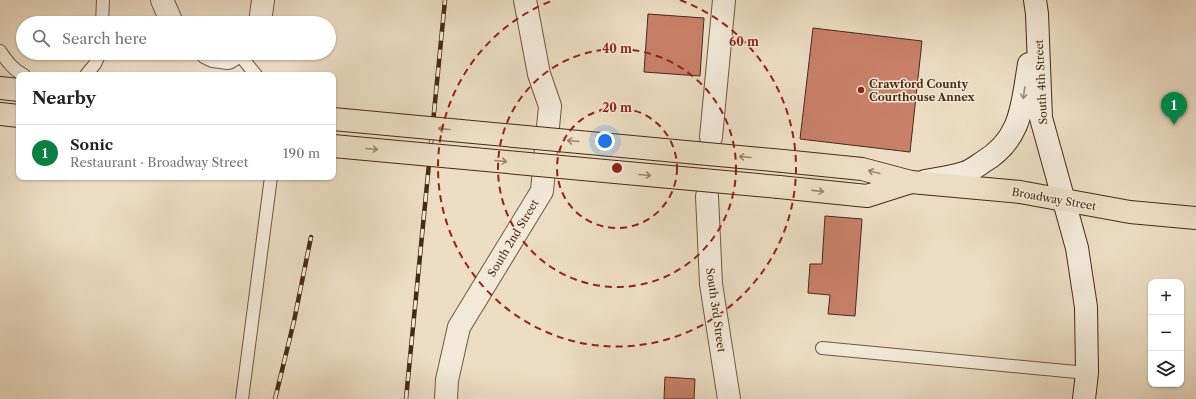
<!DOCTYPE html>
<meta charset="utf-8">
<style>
body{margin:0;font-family:"Libre Caslon Text",serif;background:#f6f6f6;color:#222}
.controls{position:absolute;right:12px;bottom:12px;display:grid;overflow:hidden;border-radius:8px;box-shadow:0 1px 3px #0004}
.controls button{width:36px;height:36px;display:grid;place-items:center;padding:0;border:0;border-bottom:1px solid #e0e0e0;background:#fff;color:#222;font:20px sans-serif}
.you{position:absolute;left:605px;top:141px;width:14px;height:14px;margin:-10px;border:3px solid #fff;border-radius:50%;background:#1a73e8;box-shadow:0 0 0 6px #1a73e833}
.badge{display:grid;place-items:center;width:26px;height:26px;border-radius:50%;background:#0b8043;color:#fff;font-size:13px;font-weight:700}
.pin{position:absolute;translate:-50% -33px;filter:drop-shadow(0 1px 2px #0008)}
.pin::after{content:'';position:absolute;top:21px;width:14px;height:12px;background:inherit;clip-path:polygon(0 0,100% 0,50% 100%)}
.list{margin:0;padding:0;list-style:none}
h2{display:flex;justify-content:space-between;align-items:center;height:52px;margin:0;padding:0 16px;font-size:17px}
h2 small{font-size:13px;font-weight:400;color:#767676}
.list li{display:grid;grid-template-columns:26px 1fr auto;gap:12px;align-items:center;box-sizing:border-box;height:56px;padding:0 16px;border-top:1px solid #e0e0e0}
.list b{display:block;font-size:15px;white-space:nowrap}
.list p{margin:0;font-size:13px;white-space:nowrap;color:#767676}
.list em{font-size:13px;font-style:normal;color:#767676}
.icon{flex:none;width:22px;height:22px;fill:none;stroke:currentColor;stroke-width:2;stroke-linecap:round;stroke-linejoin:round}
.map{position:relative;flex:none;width:1196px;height:399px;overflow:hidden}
.search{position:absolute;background:#fff;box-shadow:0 1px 3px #0004;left:16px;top:16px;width:320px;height:44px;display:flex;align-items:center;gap:10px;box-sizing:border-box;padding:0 14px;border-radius:22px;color:#767676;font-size:15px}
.panel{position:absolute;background:#fff;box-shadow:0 1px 3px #0004;left:16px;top:72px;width:320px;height:108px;border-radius:8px}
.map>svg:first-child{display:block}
.building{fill:#c88069;stroke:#482b15}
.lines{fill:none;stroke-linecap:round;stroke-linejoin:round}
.lane-casing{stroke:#715841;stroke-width:14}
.street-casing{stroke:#715841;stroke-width:24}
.secondary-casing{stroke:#482b15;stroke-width:24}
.primary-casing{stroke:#482b15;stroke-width:24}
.lane{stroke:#f3e9d9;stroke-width:12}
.street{stroke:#f3e9d9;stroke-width:22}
.secondary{stroke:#f3e9d9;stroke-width:22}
.primary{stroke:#ecddc4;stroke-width:22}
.rail-casing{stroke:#482b15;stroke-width:4.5}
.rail{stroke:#f3e9d9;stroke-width:3;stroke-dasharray:9;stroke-linecap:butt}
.primary-bridge-casing{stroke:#482b15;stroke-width:24;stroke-linecap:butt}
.primary-bridge{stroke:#ecddc4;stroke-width:22}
.oneway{stroke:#9e8a77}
.oneway2{stroke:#9a846c}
.ring{fill:none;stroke:#8f2418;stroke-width:2;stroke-dasharray:7 5}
.poi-dot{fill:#8f2418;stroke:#f3e9d9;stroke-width:1.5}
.labels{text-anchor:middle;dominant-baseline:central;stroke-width:3;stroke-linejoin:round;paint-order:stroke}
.street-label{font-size:11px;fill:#482b15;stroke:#f3e9d9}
.poi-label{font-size:11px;font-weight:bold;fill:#482b15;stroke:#f3e9d9;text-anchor:start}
.centre{fill:#8f2418;stroke:#f3e9d9;stroke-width:2}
.ring-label{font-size:12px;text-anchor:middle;font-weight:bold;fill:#8f2418;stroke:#f3e9d9;stroke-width:3;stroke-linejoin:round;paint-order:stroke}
</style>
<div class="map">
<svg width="1196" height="399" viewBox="0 0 1196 399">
<rect width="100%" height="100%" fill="#ecddc4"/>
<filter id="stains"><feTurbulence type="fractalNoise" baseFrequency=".005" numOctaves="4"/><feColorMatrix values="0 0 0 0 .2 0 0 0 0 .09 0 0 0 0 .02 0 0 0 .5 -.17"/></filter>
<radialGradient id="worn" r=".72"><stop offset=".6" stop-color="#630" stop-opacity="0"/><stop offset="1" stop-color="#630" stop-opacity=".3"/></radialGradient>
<g class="building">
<path d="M 648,14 L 704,18 L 700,76 L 644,72 Z"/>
<path d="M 813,28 L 922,41 L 910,152 L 800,139 Z"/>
<path d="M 825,216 L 862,219 L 855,316 L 828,314 L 830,295 L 808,293 L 810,264 L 822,264 Z"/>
<path d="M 665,377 L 695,379 L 694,399 L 664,399 Z"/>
</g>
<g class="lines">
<defs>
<g id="lane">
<path d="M 102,23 L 103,0"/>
<path d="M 0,51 C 7,61 13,70 24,75"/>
<path d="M 238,53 L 256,75"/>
<path d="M 86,75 L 95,64 L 100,53"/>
<path d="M 822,348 L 1087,373"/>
<path d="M 242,399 L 271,177"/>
</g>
<g id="street">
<path d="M 162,0 L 172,23"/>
<path d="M 260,23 L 263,0"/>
<path d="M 207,53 L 213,56 L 228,58 L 236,53"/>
<path d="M 711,137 L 724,0"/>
<path d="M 707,196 L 711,284 L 729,399"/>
<path d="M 446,399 L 447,380 L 459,327 L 542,191 L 550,106 L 539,74 L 525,0"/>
</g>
<g id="secondary">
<path d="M 1035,0 L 1037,14 L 1041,118 L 1077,248 L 1086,307 L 1087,373 L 1084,399"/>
<path d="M 925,181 C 938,179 952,177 964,173 C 971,171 977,166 983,162 C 1022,139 1022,105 1029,64"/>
</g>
<g id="primary">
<path d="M 0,88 L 19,90"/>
<path d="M 0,114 L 19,116"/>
<path d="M 783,161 L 862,169 L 911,182 L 1020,192 L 1130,212 L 1196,218"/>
<path d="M 779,187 L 867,196 L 911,182"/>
</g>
</defs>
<use href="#lane" class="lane-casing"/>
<use href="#street" class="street-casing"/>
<use href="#secondary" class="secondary-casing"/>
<use href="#primary" class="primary-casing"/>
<use href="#lane" class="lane"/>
<use href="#street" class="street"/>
<use href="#secondary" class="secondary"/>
<use href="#primary" class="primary"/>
<defs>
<g id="rail">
<path d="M 275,399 L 294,321 L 311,237"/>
<path d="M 406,399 L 445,0"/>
</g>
</defs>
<use href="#rail" class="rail-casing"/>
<use href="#rail" class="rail"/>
<defs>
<g id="primary-bridge">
<path d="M 333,119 L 783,161"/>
<path d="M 333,146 L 779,187"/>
</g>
</defs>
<use href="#primary-bridge" class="primary-bridge-casing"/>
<use href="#primary-bridge" class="primary-bridge"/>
</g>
<defs><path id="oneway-shaft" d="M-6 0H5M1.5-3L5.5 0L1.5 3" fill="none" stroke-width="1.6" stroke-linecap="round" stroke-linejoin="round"/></defs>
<use class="oneway" href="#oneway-shaft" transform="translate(1024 93) rotate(98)"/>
<g class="oneway2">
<use href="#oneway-shaft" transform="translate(444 129) rotate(-175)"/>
<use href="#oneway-shaft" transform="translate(573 141) rotate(-175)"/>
<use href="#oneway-shaft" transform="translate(372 149) rotate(5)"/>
<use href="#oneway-shaft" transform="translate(745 157) rotate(-175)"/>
<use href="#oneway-shaft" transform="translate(501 161) rotate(5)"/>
<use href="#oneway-shaft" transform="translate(874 172) rotate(-165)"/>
<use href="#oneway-shaft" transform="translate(645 175) rotate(5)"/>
<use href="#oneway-shaft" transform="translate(818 191) rotate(6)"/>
</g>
<g class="ring">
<circle cx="617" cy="168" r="60"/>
<circle cx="617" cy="168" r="119"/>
<path d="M680 0A179 179 0 1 1 554 0"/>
</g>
<circle class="poi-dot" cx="861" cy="90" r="4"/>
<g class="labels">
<g class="street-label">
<text transform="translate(1041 82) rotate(-93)">South 4th Street</text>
<text transform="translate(1054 199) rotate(10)">Broadway Street</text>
<text transform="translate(513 238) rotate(-59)">South 2nd Street</text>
<text transform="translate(716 310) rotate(82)">South 3rd Street</text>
</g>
<g class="poi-label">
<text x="869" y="84">Crawford County<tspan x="869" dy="13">Courthouse Annex</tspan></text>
</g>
</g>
<circle cx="617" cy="168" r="6" class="centre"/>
<g class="ring-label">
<text x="744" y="46">60 m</text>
<text x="617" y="53">40 m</text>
<text x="617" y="112">20 m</text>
</g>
<rect width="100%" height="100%" filter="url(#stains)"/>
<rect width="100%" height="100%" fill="url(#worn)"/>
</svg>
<div class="controls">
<button>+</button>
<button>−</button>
<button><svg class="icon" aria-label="layers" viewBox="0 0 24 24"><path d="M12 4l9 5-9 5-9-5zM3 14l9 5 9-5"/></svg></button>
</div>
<div class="you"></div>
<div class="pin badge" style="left:1174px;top:125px">1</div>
<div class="search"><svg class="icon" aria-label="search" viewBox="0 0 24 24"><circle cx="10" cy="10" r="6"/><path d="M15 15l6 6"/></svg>Search here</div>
<section class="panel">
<h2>Nearby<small></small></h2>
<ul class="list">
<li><span class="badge">1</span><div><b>Sonic</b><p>Restaurant · Broadway Street</p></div><em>190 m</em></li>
</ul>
</section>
</div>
